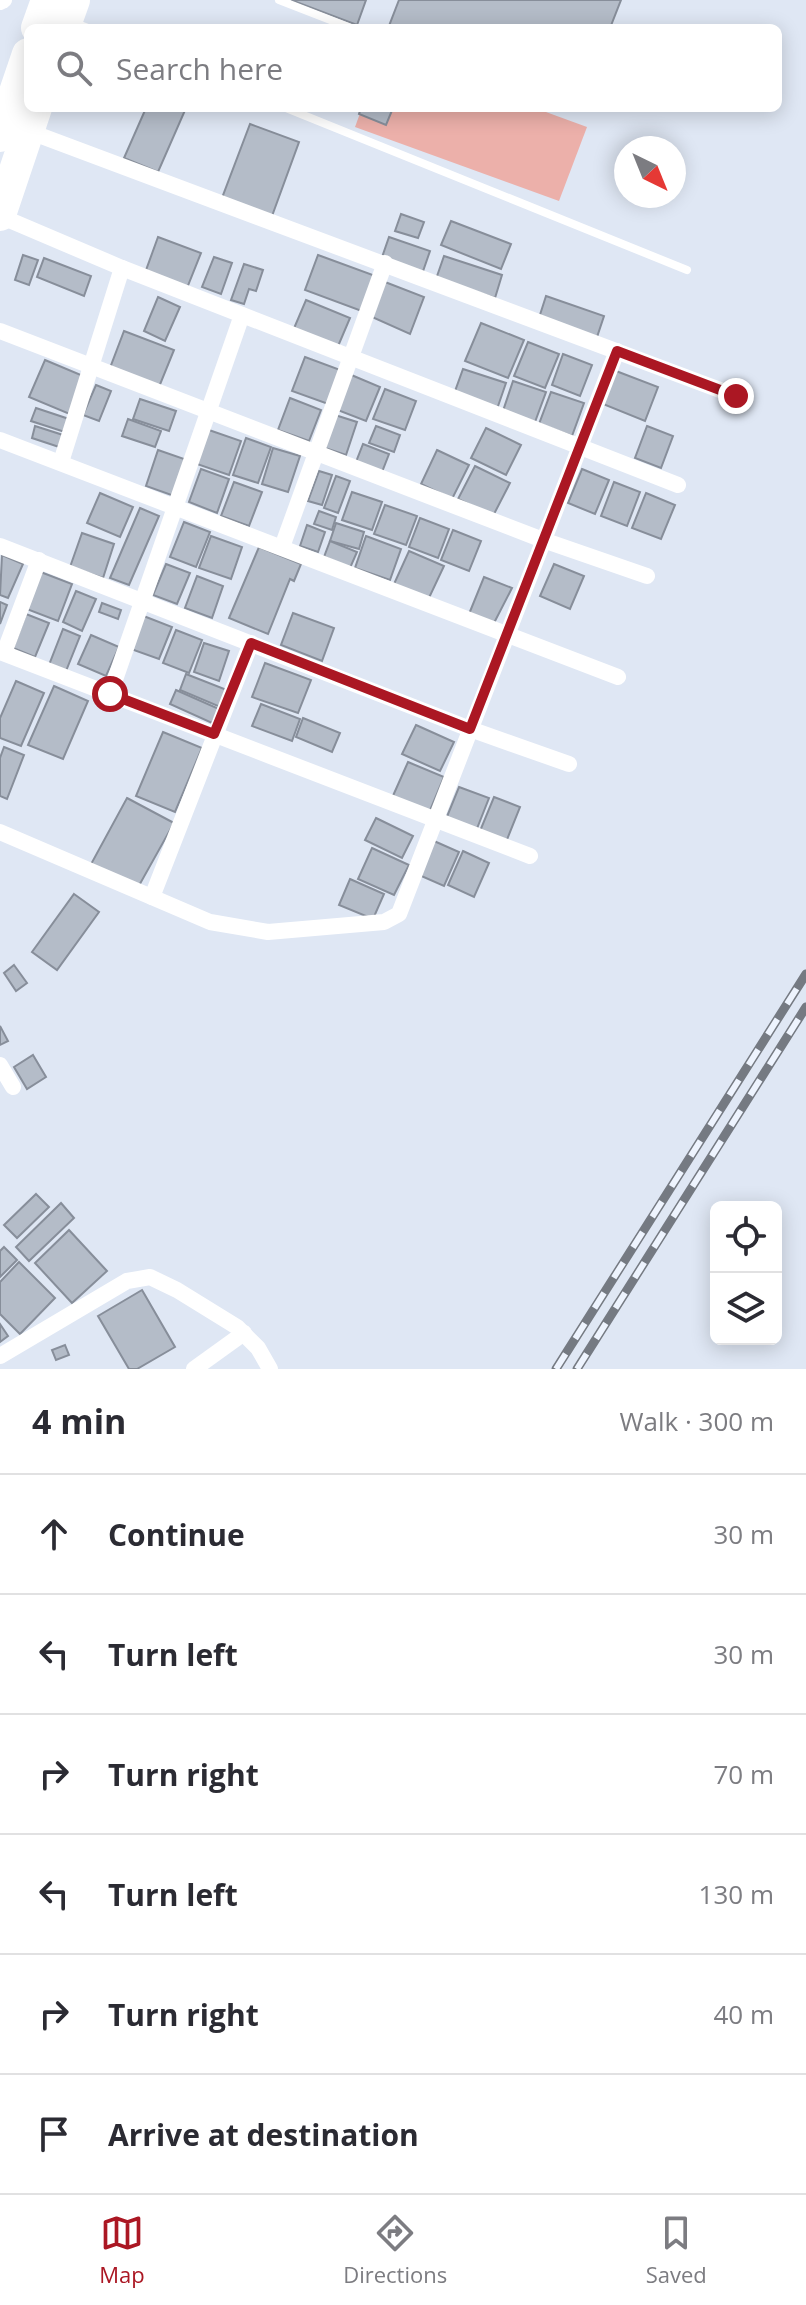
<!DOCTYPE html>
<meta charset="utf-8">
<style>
body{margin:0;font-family:"Open Sans",sans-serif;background:#f7f7f7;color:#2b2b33}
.controls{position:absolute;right:24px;bottom:24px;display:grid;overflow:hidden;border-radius:12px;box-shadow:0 4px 20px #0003}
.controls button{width:72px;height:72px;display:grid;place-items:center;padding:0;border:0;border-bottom:2px solid #e1e1e2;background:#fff;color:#2b2b33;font:40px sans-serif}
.compass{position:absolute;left:614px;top:136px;width:72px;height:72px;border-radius:50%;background:#fff;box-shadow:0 4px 20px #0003;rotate:137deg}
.stop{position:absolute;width:24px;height:24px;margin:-18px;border:6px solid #ab1723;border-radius:50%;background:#fff}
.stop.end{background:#ab1723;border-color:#fff;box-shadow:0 2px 8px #0008}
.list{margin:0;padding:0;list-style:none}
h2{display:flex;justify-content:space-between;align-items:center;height:104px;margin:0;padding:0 32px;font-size:34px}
h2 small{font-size:26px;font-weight:400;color:#7c7c81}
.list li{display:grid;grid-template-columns:52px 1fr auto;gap:24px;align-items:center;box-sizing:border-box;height:120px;padding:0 32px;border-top:2px solid #e1e1e2}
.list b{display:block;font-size:30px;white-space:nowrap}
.list em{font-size:26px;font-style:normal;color:#7c7c81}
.icon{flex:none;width:44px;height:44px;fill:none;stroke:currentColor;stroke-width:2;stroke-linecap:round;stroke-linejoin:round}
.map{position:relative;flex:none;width:806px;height:1369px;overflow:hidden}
.search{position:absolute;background:#fff;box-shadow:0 4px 20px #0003;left:24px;right:24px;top:24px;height:88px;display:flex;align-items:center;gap:20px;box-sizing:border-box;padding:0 28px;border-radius:12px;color:#7c7c81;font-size:30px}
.sheet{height:824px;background:#fff}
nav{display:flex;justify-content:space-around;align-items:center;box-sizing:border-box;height:112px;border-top:2px solid #e1e1e2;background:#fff;font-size:22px;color:#7c7c81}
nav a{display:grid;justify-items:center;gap:4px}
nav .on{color:#ab1723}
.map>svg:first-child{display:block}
.green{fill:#ecb0aa}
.building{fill:#b4bcc8;stroke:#878e9a;stroke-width:2}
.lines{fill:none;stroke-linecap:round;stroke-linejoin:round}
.lane{stroke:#fff;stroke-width:8}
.street{stroke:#fff;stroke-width:16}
.highway{stroke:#fff;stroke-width:32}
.rail-casing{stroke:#757a82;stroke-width:9}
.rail{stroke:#eef4fe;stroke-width:6;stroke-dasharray:18;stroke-linecap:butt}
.route{stroke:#ab1723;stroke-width:10}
</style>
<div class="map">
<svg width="806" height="1369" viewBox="0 0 806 1369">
<rect width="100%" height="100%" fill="#dfe7f4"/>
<path class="green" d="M 362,108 L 535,108 L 587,127 L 559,201 L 355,127 Z"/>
<g class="building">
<path d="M 291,0 L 366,0 L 357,25 Z"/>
<path d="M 399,0 L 621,0 L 610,28 L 395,28 L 389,26 Z"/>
<path d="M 146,108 L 186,108 L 158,172 L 124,158 Z"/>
<path d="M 361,108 L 393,108 L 386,125 L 359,114 Z"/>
<path d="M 250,124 L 299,142 L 272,216 L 222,198 Z"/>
<path d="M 401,214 L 424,222 L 418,238 L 395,231 Z"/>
<path d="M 451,221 L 511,244 L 501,269 L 441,245 Z"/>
<path d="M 158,237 L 201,253 L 187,288 L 145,273 Z"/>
<path d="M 389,237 L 430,251 L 421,277 L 380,263 Z"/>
<path d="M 23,255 L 38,260 L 29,285 L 15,280 Z"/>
<path d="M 318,255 L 381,278 L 367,313 L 305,290 Z"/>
<path d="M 444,256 L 502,275 L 495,298 L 436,279 Z"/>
<path d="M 214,257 L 232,263 L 221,294 L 202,287 Z"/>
<path d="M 44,258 L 91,276 L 84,296 L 37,277 Z"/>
<path d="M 244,264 L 263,270 L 256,291 L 249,289 L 244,304 L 231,300 Z"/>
<path d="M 385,282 L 424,297 L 410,334 L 372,317 Z"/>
<path d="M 546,296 L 604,316 L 596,340 L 538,321 Z"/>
<path d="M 158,297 L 180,307 L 165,341 L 144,331 Z"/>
<path d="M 306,300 L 350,318 L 336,351 L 292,333 Z"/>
<path d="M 481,323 L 524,340 L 508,378 L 465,361 Z"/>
<path d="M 124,331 L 174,350 L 159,387 L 110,368 Z"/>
<path d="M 528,342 L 559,354 L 545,388 L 514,376 Z"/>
<path d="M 563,354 L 592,365 L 580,396 L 552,385 Z"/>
<path d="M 305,357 L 343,371 L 331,405 L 292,391 Z"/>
<path d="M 45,360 L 88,378 L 72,415 L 29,397 Z"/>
<path d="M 463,369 L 506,383 L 497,409 L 454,394 Z"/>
<path d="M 616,371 L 658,387 L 645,421 L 603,404 Z"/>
<path d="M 349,374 L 380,387 L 366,421 L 335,409 Z"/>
<path d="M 513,381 L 546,392 L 535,422 L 503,411 Z"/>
<path d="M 96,385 L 111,391 L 99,421 L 83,415 Z"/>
<path d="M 385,389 L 416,401 L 405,430 L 373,419 Z"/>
<path d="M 551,392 L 584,403 L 572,436 L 539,424 Z"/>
<path d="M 290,398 L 321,410 L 309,441 L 278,430 Z"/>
<path d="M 140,399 L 176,411 L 169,431 L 133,419 Z"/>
<path d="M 36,408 L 75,421 L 71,434 L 31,421 Z"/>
<path d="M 335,415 L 357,422 L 346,455 L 325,448 Z"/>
<path d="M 128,419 L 161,431 L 155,447 L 122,436 Z"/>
<path d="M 35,426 L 63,435 L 59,447 L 32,438 Z"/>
<path d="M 376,426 L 400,435 L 394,452 L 369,443 Z"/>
<path d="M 647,426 L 673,436 L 661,468 L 635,458 Z"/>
<path d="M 486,428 L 521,445 L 506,475 L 471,458 Z"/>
<path d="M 206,429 L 241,441 L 229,475 L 194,463 Z"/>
<path d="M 246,438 L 271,447 L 258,483 L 233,475 Z"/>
<path d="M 363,444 L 389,454 L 382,472 L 356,462 Z"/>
<path d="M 273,448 L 300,456 L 288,492 L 262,484 Z"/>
<path d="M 158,450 L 190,461 L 177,497 L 146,486 Z"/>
<path d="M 437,450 L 469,465 L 452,499 L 421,484 Z"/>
<path d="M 475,466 L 510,483 L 493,516 L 458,499 Z"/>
<path d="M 201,469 L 229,479 L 217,513 L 189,502 Z"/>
<path d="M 582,469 L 609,480 L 595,514 L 568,503 Z"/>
<path d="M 319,471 L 332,475 L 322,505 L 308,501 Z"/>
<path d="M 336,476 L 350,481 L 338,513 L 324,508 Z"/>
<path d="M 234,482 L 262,492 L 249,526 L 221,516 Z"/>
<path d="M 614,482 L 640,492 L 627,526 L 601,516 Z"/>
<path d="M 352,492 L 382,502 L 372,530 L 342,520 Z"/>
<path d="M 100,493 L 133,507 L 120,537 L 87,523 Z"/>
<path d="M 646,493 L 675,505 L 661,539 L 632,528 Z"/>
<path d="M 385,505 L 417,516 L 406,545 L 374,534 Z"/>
<path d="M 140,508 L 159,516 L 129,585 L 110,578 Z"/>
<path d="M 319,511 L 336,517 L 332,530 L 314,524 Z"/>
<path d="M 420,518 L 449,529 L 438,558 L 409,547 Z"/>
<path d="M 184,522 L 210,532 L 196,567 L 170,557 Z"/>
<path d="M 336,523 L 364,532 L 359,549 L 330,541 Z"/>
<path d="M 307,525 L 325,532 L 318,552 L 300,546 Z"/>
<path d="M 453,530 L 481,541 L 469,571 L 441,560 Z"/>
<path d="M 82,533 L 114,544 L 103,578 L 70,567 Z"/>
<path d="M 211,536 L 242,547 L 231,579 L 199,568 Z"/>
<path d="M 366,536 L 401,549 L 390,580 L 355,568 Z"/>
<path d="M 330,541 L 357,552 L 350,568 L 324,557 Z"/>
<path d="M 259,547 L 301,564 L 294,581 L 290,579 L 268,634 L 229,618 Z"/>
<path d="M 409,551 L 444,566 L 428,600 L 394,584 Z"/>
<path d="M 2,555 L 23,564 L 8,598 L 0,595 Z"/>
<path d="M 166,564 L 190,573 L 177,604 L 153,595 Z"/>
<path d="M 554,564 L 584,576 L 570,609 L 540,596 Z"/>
<path d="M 38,571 L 72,584 L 58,621 L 24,608 Z"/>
<path d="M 197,576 L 223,586 L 212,618 L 185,608 Z"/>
<path d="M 484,577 L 512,588 L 494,623 L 469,614 Z"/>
<path d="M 76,591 L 96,599 L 82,631 L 63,622 Z"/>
<path d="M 0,602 L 7,605 L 0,624 Z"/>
<path d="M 102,603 L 121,610 L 118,619 L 99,612 Z"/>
<path d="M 293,613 L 334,628 L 322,661 L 281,645 Z"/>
<path d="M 26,614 L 49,623 L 35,657 L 13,648 Z"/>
<path d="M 141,615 L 172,627 L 159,659 L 128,648 Z"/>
<path d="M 63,629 L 80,636 L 66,671 L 49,665 Z"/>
<path d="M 176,630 L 202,640 L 189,673 L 163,663 Z"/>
<path d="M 91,635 L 119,647 L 106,676 L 78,664 Z"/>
<path d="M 204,643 L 229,651 L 219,681 L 194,672 Z"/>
<path d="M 265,663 L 311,680 L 298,713 L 252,697 Z"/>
<path d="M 186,674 L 232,692 L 225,709 L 180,690 Z"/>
<path d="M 16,681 L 44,693 L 21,746 L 0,738 L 0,718 Z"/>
<path d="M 54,686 L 88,701 L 63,759 L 28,745 Z"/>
<path d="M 176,690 L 219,709 L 212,723 L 170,704 Z"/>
<path d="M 261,704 L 300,719 L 292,741 L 252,726 Z"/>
<path d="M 303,718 L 340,733 L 332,752 L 296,737 Z"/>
<path d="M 416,725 L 454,742 L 440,771 L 402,754 Z"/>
<path d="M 163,732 L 202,748 L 175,812 L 136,796 Z"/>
<path d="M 4,747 L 24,755 L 7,799 L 0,796 L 0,758 Z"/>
<path d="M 408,762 L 444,777 L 429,813 L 392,798 Z"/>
<path d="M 459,787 L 489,798 L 476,831 L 446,819 Z"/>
<path d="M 494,797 L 520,807 L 506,842 L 480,831 Z"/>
<path d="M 127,798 L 174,823 L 136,891 L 90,866 Z"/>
<path d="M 376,818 L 413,836 L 402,858 L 365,840 Z"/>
<path d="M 434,841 L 459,852 L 444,886 L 419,875 Z"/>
<path d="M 372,848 L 409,865 L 394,895 L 358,879 Z"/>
<path d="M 463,851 L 489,863 L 474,897 L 448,885 Z"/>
<path d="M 350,879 L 384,894 L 373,919 L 339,905 Z"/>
<path d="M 74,894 L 99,912 L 57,970 L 32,952 Z"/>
<path d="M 14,965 L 27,983 L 16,991 L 4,973 Z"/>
<path d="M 0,1026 L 8,1041 L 0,1045 Z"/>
<path d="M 33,1055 L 46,1077 L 27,1089 L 14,1067 Z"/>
<path d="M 36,1194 L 49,1207 L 17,1238 L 4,1225 Z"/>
<path d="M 61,1203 L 74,1218 L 29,1261 L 16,1247 Z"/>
<path d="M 69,1230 L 107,1271 L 72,1303 L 35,1263 Z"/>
<path d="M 4,1247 L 17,1260 L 0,1277 L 0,1251 Z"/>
<path d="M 19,1262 L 55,1298 L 20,1334 L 0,1314 L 0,1282 Z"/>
<path d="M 142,1290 L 175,1347 L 137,1369 L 129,1369 L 98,1316 Z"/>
<path d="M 0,1324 L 8,1336 L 0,1342 Z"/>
<path d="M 65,1345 L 69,1355 L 56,1360 L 52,1350 Z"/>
</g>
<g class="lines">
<g class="lane">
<path d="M 279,0 L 351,28"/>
<path d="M 72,22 L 88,28"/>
<path d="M 286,108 L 687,270"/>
</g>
<g class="street">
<path d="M 0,2 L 4,0"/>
<path d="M 28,131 L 736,396"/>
<path d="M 0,216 L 122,268 L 678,485"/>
<path d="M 0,331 L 543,540 L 647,576"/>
<path d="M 0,440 L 618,677"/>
<path d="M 61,462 L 122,268"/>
<path d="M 0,546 L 470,729 L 569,764"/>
<path d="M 282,547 L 385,263"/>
<path d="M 0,652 L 530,856"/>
<path d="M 4,653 L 39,560"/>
<path d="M 110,694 L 242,315"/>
<path d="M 0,832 L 210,922 L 268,932 L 384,922 L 399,914 L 617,351"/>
<path d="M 152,897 L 251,643"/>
<path d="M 0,1065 L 13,1087"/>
<path d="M 0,1356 L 127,1281 L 150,1277 L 177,1290 L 237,1327 L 258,1348 L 270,1369"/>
<path d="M 194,1369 L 244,1333"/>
</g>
<g class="highway">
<path d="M 37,28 L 47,0"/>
<path d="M 64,28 L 74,0"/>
<path d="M 0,136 L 28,54"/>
<path d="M 0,215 L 36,108"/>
</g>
<defs>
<g id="rail">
<path d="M 556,1369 L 806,974"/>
<path d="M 577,1369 L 806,1007"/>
</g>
</defs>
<use href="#rail" class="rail-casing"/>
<use href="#rail" class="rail"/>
</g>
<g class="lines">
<path class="route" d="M 110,694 L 214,734 L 251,643 L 470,729 L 617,351 L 736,396"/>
</g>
</svg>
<div class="controls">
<button><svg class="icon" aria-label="locate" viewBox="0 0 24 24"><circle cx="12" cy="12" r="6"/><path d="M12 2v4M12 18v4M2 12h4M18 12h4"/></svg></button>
<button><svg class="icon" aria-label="layers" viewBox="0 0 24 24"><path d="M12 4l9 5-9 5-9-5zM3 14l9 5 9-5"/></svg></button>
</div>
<svg class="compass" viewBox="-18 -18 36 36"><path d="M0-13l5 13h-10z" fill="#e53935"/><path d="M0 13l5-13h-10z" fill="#7c7c81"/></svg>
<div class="stop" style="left:110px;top:694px"></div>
<div class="stop end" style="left:736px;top:396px"></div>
<div class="search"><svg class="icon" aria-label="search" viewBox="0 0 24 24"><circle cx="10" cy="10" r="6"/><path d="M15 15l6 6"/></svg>Search here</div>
</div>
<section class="sheet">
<h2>4 min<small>Walk · 300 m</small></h2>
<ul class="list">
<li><svg class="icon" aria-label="ahead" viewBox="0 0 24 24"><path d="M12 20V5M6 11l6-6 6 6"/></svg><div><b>Continue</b></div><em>30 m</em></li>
<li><svg class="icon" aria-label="left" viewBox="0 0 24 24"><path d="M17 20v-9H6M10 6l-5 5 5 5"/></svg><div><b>Turn left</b></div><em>30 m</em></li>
<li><svg class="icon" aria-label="right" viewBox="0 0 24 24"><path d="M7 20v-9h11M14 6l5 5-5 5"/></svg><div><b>Turn right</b></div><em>70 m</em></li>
<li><svg class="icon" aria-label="left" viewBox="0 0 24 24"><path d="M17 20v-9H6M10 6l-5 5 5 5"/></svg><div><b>Turn left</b></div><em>130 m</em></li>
<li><svg class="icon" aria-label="right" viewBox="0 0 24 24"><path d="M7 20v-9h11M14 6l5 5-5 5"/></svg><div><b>Turn right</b></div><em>40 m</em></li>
<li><svg class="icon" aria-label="arrive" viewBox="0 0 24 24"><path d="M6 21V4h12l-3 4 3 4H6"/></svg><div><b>Arrive at destination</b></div></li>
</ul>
</section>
<nav>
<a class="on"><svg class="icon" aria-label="map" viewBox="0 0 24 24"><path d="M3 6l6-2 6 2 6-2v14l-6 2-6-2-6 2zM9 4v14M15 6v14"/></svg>Map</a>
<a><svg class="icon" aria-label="directions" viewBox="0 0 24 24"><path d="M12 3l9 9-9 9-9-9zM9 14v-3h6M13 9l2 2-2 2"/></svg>Directions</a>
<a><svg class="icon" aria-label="saved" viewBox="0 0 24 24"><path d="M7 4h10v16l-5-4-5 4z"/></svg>Saved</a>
</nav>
